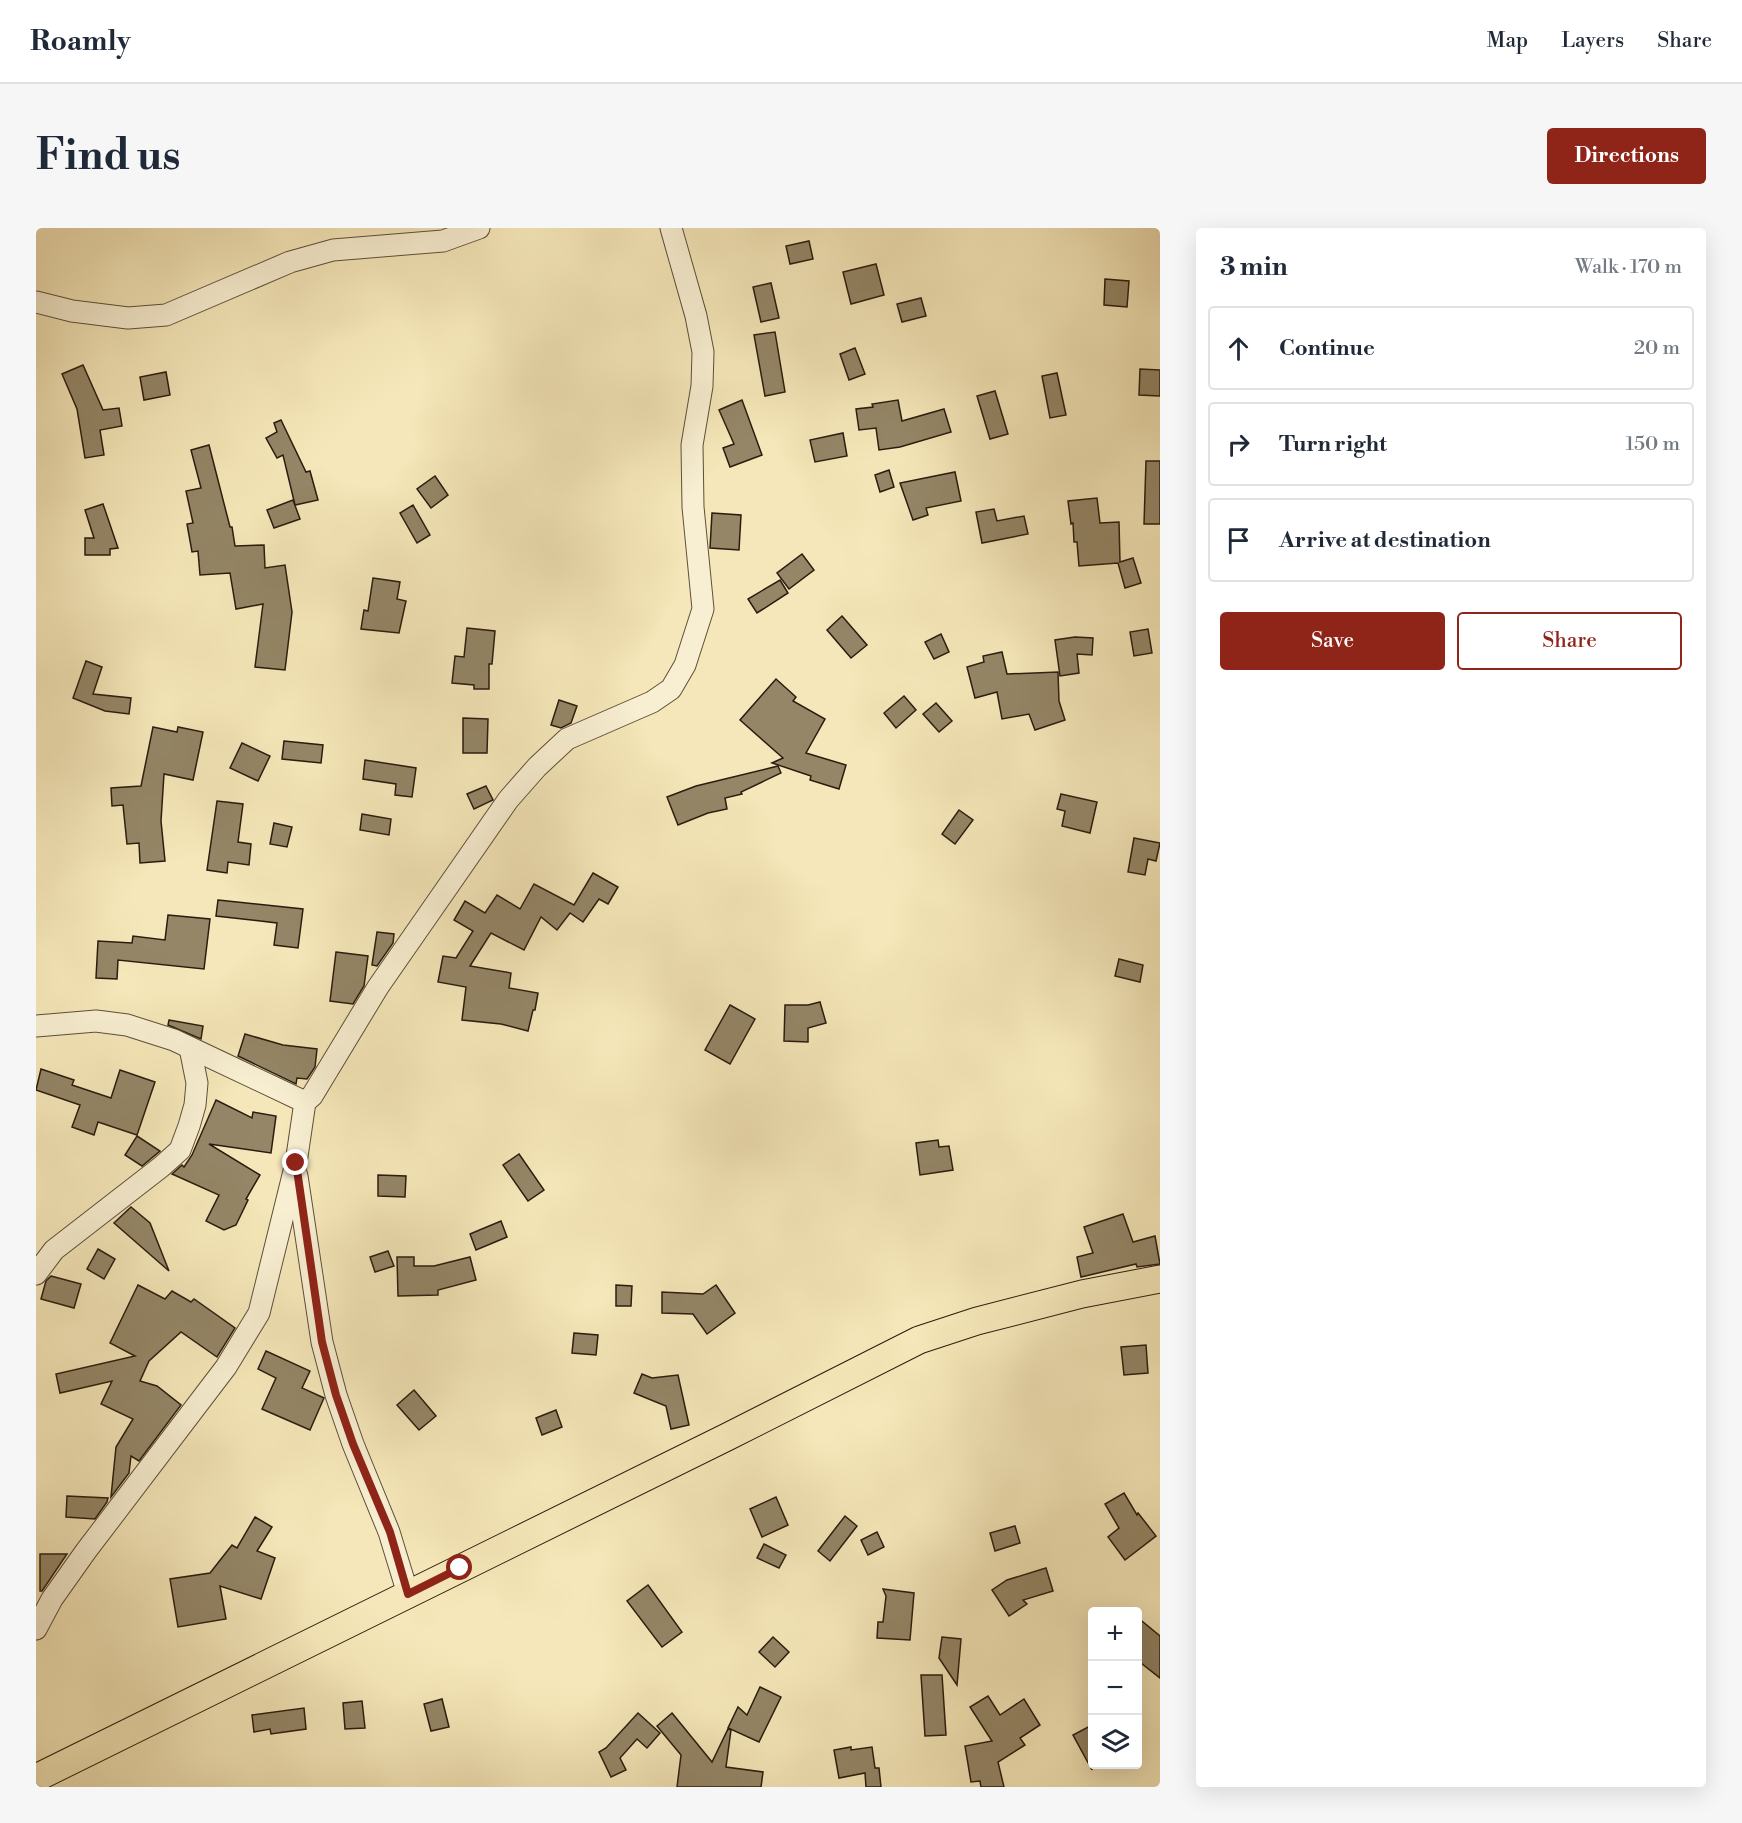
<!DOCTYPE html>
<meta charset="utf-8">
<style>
body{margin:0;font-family:"Libre Bodoni",serif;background:#f6f6f7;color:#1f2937}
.controls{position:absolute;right:18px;bottom:18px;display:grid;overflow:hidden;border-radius:6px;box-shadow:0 6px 24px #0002}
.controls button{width:54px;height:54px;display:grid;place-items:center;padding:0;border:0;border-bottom:2px solid #e0e1e3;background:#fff;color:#1f2937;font:30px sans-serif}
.stop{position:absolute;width:18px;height:18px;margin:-14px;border:4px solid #8f2418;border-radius:50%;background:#fff}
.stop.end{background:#8f2418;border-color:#fff;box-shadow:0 2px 6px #0008}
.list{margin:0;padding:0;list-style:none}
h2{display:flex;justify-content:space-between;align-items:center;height:78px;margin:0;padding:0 24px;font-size:26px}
h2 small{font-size:20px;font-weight:400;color:#747a83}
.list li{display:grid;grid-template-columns:39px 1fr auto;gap:18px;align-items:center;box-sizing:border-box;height:84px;margin:0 12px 12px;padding:0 12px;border:2px solid #e0e1e3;border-radius:6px}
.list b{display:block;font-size:22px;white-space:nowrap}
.list em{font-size:20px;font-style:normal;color:#747a83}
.actions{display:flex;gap:12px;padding:18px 24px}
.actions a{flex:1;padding:14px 0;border:2px solid #8f2418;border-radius:6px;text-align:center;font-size:21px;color:#8f2418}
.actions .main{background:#8f2418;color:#fff}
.icon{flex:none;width:33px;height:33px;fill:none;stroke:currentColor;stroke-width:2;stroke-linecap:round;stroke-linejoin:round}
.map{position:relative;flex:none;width:1124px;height:1559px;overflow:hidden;border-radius:6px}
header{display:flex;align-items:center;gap:36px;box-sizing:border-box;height:84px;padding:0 30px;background:#fff;border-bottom:2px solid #e0e1e3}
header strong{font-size:28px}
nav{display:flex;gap:33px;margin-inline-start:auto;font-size:21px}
.intro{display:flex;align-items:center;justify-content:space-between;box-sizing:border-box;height:144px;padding:0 36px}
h1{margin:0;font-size:42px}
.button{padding:15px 27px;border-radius:6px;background:#8f2418;color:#fff;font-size:21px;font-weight:700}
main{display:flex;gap:36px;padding:0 36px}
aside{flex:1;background:#fff;border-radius:6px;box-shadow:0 6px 24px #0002}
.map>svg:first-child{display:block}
.building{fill:#948667;stroke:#2a1c0e;stroke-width:1.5}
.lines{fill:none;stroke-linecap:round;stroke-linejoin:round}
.minor-casing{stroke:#5d4f39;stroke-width:23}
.major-casing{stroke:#2a1c0e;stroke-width:29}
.minor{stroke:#f8efd2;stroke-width:21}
.major{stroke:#f5e7b9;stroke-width:27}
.route{stroke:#8f2418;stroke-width:8}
</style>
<header>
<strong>Roamly</strong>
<nav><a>Map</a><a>Layers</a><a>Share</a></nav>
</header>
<div class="intro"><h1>Find us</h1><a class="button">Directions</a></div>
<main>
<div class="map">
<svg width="1124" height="1559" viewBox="0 0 1124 1559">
<rect width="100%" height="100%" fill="#f5e7b9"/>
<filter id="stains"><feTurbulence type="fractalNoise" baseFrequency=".00333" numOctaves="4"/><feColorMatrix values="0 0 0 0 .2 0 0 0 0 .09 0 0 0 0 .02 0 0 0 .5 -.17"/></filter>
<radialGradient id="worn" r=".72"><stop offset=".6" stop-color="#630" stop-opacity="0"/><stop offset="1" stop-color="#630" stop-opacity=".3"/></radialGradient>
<g class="building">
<path d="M 773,13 L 777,31 L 754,36 L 750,18 Z"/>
<path d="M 840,36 L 848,67 L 815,76 L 807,44 Z"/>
<path d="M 1069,51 L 1093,53 L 1091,79 L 1068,77 Z"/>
<path d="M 735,55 L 743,90 L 725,94 L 717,59 Z"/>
<path d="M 885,70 L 890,88 L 866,94 L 861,76 Z"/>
<path d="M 739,104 L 749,164 L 729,168 L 718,107 Z"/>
<path d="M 819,120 L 829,146 L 813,152 L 804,126 Z"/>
<path d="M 47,137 L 67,182 L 83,180 L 86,198 L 64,202 L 68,227 L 49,230 L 41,181 L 26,146 Z"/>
<path d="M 1104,141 L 1124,142 L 1124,168 L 1103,167 Z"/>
<path d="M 130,144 L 134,167 L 108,172 L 104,149 Z"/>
<path d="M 1021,145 L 1030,187 L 1014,190 L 1006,148 Z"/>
<path d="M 959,163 L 972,206 L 954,211 L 941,168 Z"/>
<path d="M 706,172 L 726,227 L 694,239 L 687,220 L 698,216 L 683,182 Z"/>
<path d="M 862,172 L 866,193 L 908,181 L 915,204 L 864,219 L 843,222 L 840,200 L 823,202 L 820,181 L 837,179 L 836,176 Z"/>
<path d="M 245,192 L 270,244 L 274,243 L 282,272 L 259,277 L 247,227 L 241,230 L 230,210 L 241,204 L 238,195 Z"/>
<path d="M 807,205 L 811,228 L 779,234 L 774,212 Z"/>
<path d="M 173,217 L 194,299 L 196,299 L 199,318 L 228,317 L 229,340 L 249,337 L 256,384 L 249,442 L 219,439 L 227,376 L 200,381 L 194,345 L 164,347 L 162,323 L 156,324 L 151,296 L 157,295 L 150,263 L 165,260 L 155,222 Z"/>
<path d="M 1110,233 L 1124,233 L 1124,296 L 1108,296 Z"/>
<path d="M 853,242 L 858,259 L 844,264 L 839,247 Z"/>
<path d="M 919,244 L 925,273 L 890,280 L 892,287 L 877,292 L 864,255 Z"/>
<path d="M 399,248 L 412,267 L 395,280 L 381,261 Z"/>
<path d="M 1061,270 L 1064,295 L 1083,294 L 1084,334 L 1097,330 L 1105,355 L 1089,360 L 1082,335 L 1043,338 L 1041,314 L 1038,314 L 1037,295 L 1035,296 L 1032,273 Z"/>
<path d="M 257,272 L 264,291 L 238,300 L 231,282 Z"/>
<path d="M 67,276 L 82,320 L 74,321 L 74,327 L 49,327 L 49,310 L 58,310 L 49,282 Z"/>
<path d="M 377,277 L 394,307 L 381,315 L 364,285 Z"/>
<path d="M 958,281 L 961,293 L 988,288 L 992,306 L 946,315 L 940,284 Z"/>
<path d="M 676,285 L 705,287 L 703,322 L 674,320 Z"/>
<path d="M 766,326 L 778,342 L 753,361 L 741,345 Z"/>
<path d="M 337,350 L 364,354 L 361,371 L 370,373 L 363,405 L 325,401 L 328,382 L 332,383 Z"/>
<path d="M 744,352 L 752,365 L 721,385 L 712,371 Z"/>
<path d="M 806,388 L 831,417 L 815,430 L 791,402 Z"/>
<path d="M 431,400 L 459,403 L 456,436 L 453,436 L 453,461 L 438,461 L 438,457 L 416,455 L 419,428 L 428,429 Z"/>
<path d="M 1112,401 L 1116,425 L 1098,428 L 1094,404 Z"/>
<path d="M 905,406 L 913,424 L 898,431 L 889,414 Z"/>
<path d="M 1039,409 L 1057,410 L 1056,427 L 1041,426 L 1043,445 L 1024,448 L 1019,412 Z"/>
<path d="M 966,424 L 971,446 L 1022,444 L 1023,473 L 1029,492 L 999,502 L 993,486 L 966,491 L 961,464 L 939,470 L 931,439 L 948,434 L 947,428 Z"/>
<path d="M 50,433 L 66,439 L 57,466 L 95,470 L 93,486 L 69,483 L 37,470 Z"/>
<path d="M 740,451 L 760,469 L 757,473 L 789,491 L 770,525 L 810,537 L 803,561 L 774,552 L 775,548 L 736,535 L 747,530 L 704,492 Z"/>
<path d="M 868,468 L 880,482 L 860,500 L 848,485 Z"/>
<path d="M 523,472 L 541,478 L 535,495 L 525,500 L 515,497 Z"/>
<path d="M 900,475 L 916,493 L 903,504 L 887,486 Z"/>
<path d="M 427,490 L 452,491 L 451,525 L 427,525 Z"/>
<path d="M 117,499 L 141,504 L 142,499 L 167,504 L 157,552 L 128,546 L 125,593 L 129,633 L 104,635 L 103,615 L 91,616 L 87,577 L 76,578 L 75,560 L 105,558 Z"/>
<path d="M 248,513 L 287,517 L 285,535 L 246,531 Z"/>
<path d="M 206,515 L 234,528 L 222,553 L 194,540 Z"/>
<path d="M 329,532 L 380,540 L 376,569 L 359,567 L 360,556 L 327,551 Z"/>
<path d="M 742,538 L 745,545 L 705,564 L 706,566 L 689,570 L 691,581 L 672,585 L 642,597 L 631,569 L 660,558 Z"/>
<path d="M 450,558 L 457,572 L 438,581 L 431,566 Z"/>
<path d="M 1025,566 L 1061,574 L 1054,605 L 1026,598 L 1029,583 L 1021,581 Z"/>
<path d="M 181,573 L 207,576 L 202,614 L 215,616 L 213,637 L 192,634 L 191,645 L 171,642 Z"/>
<path d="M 923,582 L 937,592 L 919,616 L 906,606 Z"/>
<path d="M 326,586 L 355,591 L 353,607 L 324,602 Z"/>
<path d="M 238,595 L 256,599 L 251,619 L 234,616 Z"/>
<path d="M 1098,610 L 1124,615 L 1120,633 L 1112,631 L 1109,647 L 1092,644 Z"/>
<path d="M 557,645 L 582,659 L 572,676 L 563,671 L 547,694 L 534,685 L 521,702 L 505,689 L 488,722 L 455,705 L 434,738 L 475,745 L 473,760 L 502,765 L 499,782 L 497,782 L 492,803 L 465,796 L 426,792 L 430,759 L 402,754 L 407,728 L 420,730 L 437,703 L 418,692 L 429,673 L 449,685 L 461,667 L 484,681 L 498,656 L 538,677 Z"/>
<path d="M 182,672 L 267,681 L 262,720 L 238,717 L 241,695 L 180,688 Z"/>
<path d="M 132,687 L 174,691 L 168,741 L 82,732 L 81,751 L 60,750 L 62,713 L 96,715 L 97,708 L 129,712 Z"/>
<path d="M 341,704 L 358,706 L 357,715 L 341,738 L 336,737 Z"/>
<path d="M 300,724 L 332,728 L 328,758 L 317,776 L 294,773 Z"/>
<path d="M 1083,731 L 1107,737 L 1104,754 L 1079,748 Z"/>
<path d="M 784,774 L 790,795 L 772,800 L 772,814 L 748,813 L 749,777 L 772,777 Z"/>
<path d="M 694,777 L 719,791 L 694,836 L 669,822 Z"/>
<path d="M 133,792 L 167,798 L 165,811 L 132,797 Z"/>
<path d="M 209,806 L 247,817 L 281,821 L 279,839 L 271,851 L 261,850 L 260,856 L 202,828 Z"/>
<path d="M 5,841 L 38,852 L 36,857 L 75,870 L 84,842 L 119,854 L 101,907 L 62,894 L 58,907 L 36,899 L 44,877 L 0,862 Z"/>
<path d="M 180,872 L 216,890 L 217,884 L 240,888 L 235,925 L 173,916 L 224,947 L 210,971 L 212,972 L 200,997 L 188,1002 L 170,993 L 183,967 L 136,946 L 146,937 L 148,939 L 156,927 Z"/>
<path d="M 101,908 L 124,923 L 106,938 L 89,927 Z"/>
<path d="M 902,912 L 903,919 L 913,918 L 917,942 L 884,947 L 880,915 Z"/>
<path d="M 483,926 L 508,962 L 492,973 L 467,937 Z"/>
<path d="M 342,947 L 370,948 L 369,969 L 342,968 Z"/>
<path d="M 95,979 L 114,995 L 133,1043 L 78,995 Z"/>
<path d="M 1087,986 L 1097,1014 L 1119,1008 L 1124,1036 L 1101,1039 L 1100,1036 L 1045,1049 L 1041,1029 L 1057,1025 L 1048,999 Z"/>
<path d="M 465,993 L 471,1009 L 440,1022 L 434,1006 Z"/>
<path d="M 62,1021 L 79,1031 L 68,1051 L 51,1041 Z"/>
<path d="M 352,1023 L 358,1038 L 339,1044 L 334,1029 Z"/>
<path d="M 361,1029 L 378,1029 L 378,1038 L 398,1038 L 434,1029 L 440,1052 L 402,1062 L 402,1067 L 362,1068 Z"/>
<path d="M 15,1048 L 45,1056 L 38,1080 L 5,1071 L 10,1053 Z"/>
<path d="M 102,1057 L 129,1071 L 136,1063 L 155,1074 L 158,1071 L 199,1100 L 181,1129 L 145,1104 L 113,1133 L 104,1153 L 121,1158 L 145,1177 L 103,1233 L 95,1228 L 93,1245 L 75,1269 L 80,1219 L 97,1191 L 65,1176 L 76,1153 L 24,1165 L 20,1146 L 99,1128 L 74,1115 Z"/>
<path d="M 580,1057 L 596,1058 L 595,1078 L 580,1078 Z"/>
<path d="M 680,1057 L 699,1085 L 671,1106 L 657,1086 L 626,1085 L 626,1064 L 667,1066 Z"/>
<path d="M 538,1105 L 562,1107 L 560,1127 L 536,1125 Z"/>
<path d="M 1110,1117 L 1112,1145 L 1088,1147 L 1085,1119 Z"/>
<path d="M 230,1123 L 274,1143 L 266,1160 L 288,1170 L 274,1202 L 226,1181 L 240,1150 L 222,1141 Z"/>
<path d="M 606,1146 L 616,1150 L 642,1147 L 653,1197 L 635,1201 L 630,1178 L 598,1165 Z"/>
<path d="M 378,1162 L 400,1188 L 383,1202 L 361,1177 Z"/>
<path d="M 520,1182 L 526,1199 L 506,1207 L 500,1190 Z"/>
<path d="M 1088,1265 L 1101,1287 L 1102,1285 L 1120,1308 L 1089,1332 L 1072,1309 L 1083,1300 L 1069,1276 Z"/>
<path d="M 31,1268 L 72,1270 L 71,1274 L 59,1291 L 30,1289 Z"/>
<path d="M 740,1269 L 752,1297 L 726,1309 L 714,1281 Z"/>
<path d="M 809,1288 L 821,1298 L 794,1333 L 782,1323 Z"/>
<path d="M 219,1289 L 236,1299 L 221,1323 L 239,1330 L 225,1371 L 184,1358 L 190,1391 L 142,1399 L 134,1351 L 174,1345 L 196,1317 L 201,1320 Z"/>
<path d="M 979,1298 L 984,1315 L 959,1323 L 954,1305 Z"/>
<path d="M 841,1304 L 848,1319 L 832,1327 L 825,1312 Z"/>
<path d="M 728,1316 L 750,1327 L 743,1340 L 721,1330 Z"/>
<path d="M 4,1326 L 31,1326 L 6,1363 L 4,1363 Z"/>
<path d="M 1010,1340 L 1017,1363 L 987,1372 L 991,1376 L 973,1388 L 956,1362 L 971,1352 Z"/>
<path d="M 612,1357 L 646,1404 L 626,1419 L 591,1373 Z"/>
<path d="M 847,1361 L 878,1365 L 874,1412 L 841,1410 L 842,1394 L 847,1394 L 850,1368 Z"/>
<path d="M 1101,1389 L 1124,1408 L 1124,1450 L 1101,1432 Z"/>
<path d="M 737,1409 L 753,1424 L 739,1439 L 723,1424 Z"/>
<path d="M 906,1409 L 925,1411 L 921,1457 L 903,1430 Z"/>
<path d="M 885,1447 L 906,1447 L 910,1507 L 889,1508 Z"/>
<path d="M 724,1459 L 745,1469 L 723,1514 L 692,1500 L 702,1479 L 711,1487 Z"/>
<path d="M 952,1468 L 964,1487 L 988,1471 L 1004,1497 L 984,1510 L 989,1517 L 962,1534 L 968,1559 L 945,1559 L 944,1553 L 935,1554 L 929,1518 L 956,1513 L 934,1479 Z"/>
<path d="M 406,1471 L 413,1499 L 395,1503 L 388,1476 Z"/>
<path d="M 326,1473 L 329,1500 L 309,1501 L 307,1475 Z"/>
<path d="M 268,1480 L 270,1501 L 235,1506 L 234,1501 L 218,1504 L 216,1487 Z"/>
<path d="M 602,1485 L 624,1505 L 611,1520 L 601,1511 L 584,1530 L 590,1542 L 575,1549 L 563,1524 L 570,1520 Z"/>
<path d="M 636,1485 L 676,1534 L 692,1501 L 695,1502 L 690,1539 L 727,1544 L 725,1559 L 641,1559 L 645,1527 L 621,1498 Z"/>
<path d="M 1056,1497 L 1056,1542 L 1037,1507 Z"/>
<path d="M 815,1519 L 815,1522 L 836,1519 L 839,1540 L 843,1540 L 845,1559 L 830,1559 L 829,1545 L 803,1550 L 798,1522 Z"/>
</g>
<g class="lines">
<defs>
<g id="minor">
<path d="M 0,74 L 36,83 L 92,90 L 130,87 L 254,34 L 297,22 L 407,13 L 443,0"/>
<path d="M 0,798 L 60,793 L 91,797 L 138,812 L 269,874"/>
<path d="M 261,948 L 286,1114 L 300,1167 L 317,1216 L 353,1304 L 372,1366"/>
<path d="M 0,1046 L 18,1022 L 125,939 L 144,922 L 153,898 L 159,877 L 161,855 L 154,820"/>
<path d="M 0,1401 L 16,1371 L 50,1323 L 190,1139 L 223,1085 L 260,935 L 269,874 L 276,868 L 342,759 L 472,572 L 501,539 L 531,511 L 616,474 L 635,461 L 649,437 L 667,381 L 657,279 L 656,217 L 666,158 L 667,124 L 660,88 L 635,0"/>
</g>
<path id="major" d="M 0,1550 L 691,1209 L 883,1112 L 941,1093 L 1046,1066 L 1124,1051"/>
</defs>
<use href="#minor" class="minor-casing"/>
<use href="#major" class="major-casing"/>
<use href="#minor" class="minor"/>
<use href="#major" class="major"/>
</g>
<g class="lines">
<path class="route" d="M 260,935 L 286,1114 L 300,1167 L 317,1216 L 354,1304 L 372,1366 L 424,1340"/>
</g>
<rect width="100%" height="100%" filter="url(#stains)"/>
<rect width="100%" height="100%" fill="url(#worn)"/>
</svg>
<div class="controls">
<button>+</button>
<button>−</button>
<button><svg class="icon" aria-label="layers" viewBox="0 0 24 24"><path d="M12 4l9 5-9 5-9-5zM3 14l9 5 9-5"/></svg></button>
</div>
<div class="stop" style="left:424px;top:1340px"></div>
<div class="stop end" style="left:260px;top:935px"></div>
</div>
<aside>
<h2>3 min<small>Walk · 170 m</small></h2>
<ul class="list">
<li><svg class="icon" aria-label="ahead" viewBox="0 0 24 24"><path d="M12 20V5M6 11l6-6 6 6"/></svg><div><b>Continue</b></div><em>20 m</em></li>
<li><svg class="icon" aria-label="right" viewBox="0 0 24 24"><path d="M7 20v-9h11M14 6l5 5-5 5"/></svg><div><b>Turn right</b></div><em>150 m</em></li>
<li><svg class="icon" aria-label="arrive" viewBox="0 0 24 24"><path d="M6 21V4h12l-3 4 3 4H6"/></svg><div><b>Arrive at destination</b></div></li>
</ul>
<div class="actions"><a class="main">Save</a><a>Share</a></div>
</aside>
</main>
